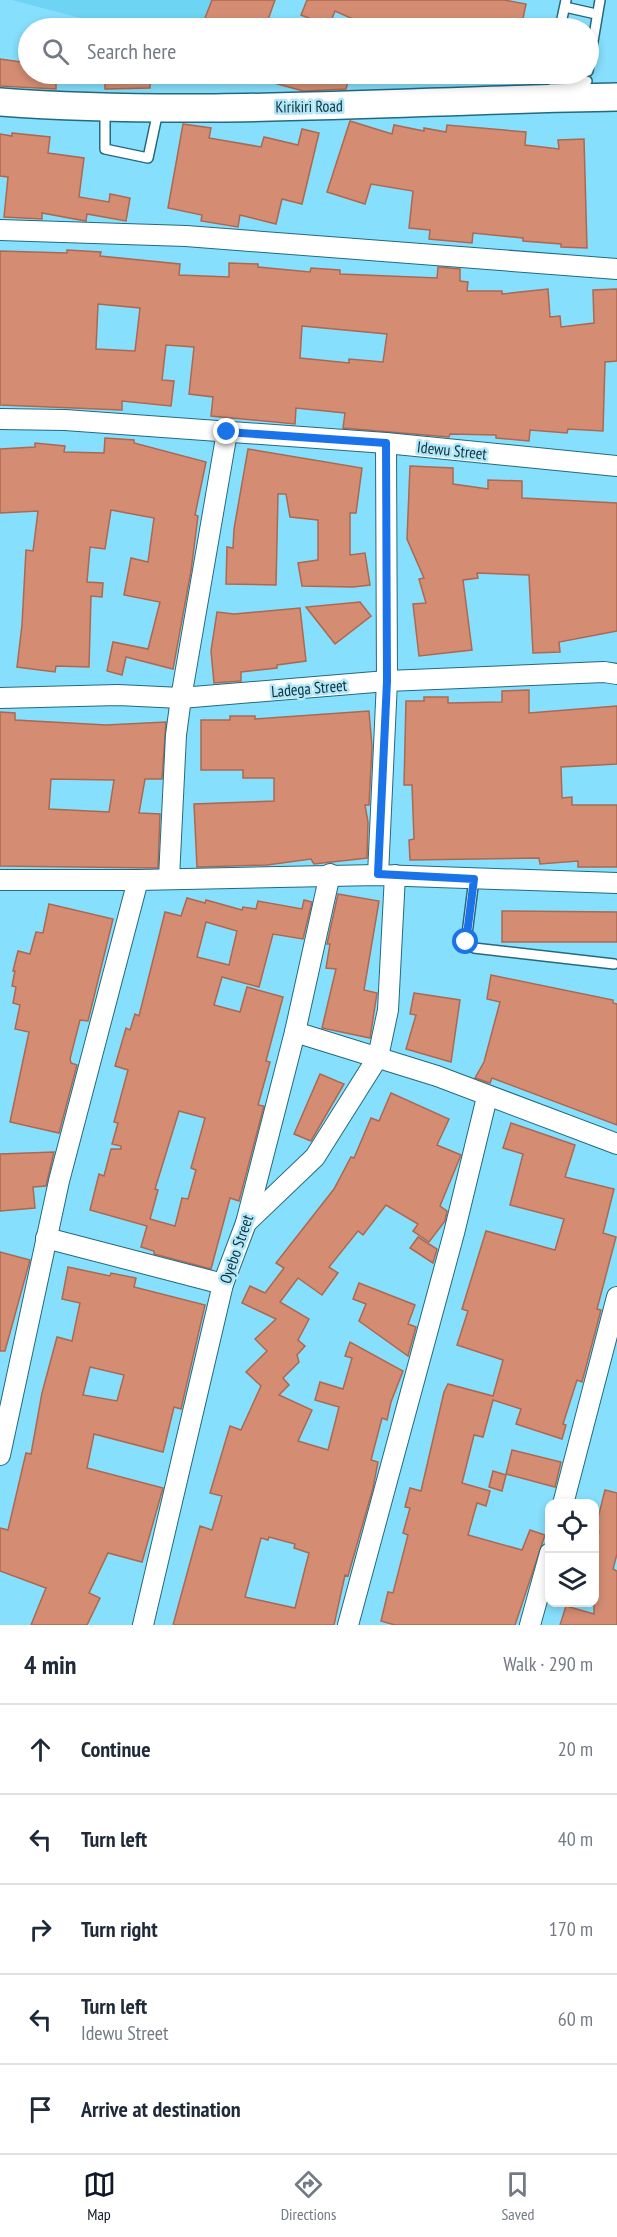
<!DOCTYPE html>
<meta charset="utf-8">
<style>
body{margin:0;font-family:"PT Sans Narrow",sans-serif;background:#f6f6f7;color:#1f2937}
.controls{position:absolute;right:18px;bottom:18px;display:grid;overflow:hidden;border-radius:12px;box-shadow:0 3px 9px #0003}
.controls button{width:54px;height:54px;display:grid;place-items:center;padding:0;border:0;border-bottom:2px solid #e0e1e3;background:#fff;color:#1f2937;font:30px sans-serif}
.stop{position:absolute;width:18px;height:18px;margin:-14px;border:4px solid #1a73e8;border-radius:50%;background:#fff}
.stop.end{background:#1a73e8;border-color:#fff;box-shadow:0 2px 6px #0008}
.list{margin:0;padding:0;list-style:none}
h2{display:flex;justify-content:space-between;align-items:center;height:78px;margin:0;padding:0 24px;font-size:26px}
h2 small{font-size:20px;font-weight:400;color:#747a83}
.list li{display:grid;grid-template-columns:39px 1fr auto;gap:18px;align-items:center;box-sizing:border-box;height:90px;padding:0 24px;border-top:2px solid #e0e1e3}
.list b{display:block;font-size:22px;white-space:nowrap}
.list p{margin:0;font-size:20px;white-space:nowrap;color:#747a83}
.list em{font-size:20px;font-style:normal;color:#747a83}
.icon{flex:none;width:33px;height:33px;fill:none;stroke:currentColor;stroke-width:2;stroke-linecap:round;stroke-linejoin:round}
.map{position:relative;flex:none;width:617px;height:1625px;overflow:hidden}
.search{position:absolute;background:#fff;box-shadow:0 3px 9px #0003;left:18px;right:18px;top:18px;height:66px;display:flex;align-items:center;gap:15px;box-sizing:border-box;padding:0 21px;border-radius:33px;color:#747a83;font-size:22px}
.sheet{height:528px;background:#fff}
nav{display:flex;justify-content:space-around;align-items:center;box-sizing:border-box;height:84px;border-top:2px solid #e0e1e3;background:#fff;font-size:16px;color:#747a83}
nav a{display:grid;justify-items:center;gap:3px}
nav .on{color:#111827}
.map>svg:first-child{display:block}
.built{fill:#6ed4f4}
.building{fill:#d48d73;stroke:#ac6850;stroke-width:1.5;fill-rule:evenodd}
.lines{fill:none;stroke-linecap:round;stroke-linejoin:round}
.lane-casing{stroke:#236a7f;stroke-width:12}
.street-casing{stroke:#236a7f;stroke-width:22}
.secondary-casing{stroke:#236a7f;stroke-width:30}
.lane{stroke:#fff;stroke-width:9}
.street{stroke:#fff;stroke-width:20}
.secondary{stroke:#fff;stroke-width:27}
.route{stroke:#1a73e8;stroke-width:8}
.labels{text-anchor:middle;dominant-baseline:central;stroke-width:5;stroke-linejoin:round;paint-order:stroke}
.street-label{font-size:16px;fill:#0b333e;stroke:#b4e7f8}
</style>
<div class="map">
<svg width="617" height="1625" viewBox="0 0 617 1625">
<rect width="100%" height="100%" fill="#86dffc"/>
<path class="built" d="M 12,0 L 246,0 L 233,28 L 118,28 Z"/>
<g class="building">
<path d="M 212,0 L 275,0 L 265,28 L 201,28 Z"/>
<path d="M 307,0 L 504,0 L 526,4 L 521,28 L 395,28 L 365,22 L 364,24 L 335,11 L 329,26 L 301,15 Z"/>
<path d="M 0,59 L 28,63 L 28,74 L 56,74 L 56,89 L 0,86 Z"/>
<path d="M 105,74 L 150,74 L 150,88 L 105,89 Z"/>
<path d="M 257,74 L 350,74 L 346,89 L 303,91 L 256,78 Z"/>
<path d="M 350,121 L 392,134 L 394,125 L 424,131 L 424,128 L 446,132 L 447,125 L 526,132 L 525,145 L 559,149 L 558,140 L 584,139 L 587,248 L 561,247 L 561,244 L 523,241 L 523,238 L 473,233 L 472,243 L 429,239 L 430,230 L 409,228 L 413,191 L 371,184 L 365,204 L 327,192 Z"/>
<path d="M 183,124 L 211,128 L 209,138 L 261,147 L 264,137 L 298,145 L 302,129 L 319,133 L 302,204 L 282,199 L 276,224 L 240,215 L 238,227 L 201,221 L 202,215 L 168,208 Z"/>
<path d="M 12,133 L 50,137 L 48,153 L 84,158 L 79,197 L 109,202 L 110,194 L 130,198 L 126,221 L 87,214 L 86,221 L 42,213 L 42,219 L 4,217 L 8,177 L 0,176 L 0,134 L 12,136 Z"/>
<path d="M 67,250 L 101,252 L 100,256 L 180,264 L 179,275 L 229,277 L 229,263 L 258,264 L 258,267 L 310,272 L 311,268 L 340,270 L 340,274 L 437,278 L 438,267 L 460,269 L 460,281 L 468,282 L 467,291 L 502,291 L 502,294 L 548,289 L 550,317 L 560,316 L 561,327 L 594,323 L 593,290 L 617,289 L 617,361 L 605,362 L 603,431 L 568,429 L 567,433 L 530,430 L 529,441 L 496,438 L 496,435 L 450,434 L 449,437 L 343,428 L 345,413 L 296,408 L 295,424 L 211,416 L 213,397 L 189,394 L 194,347 L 166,345 L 162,380 L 174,381 L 171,406 L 122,401 L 122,410 L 0,405 L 0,251 L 67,253 ZM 98,304 L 140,308 L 135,351 L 96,349 ZM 302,326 L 387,334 L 383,362 L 349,359 L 349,363 L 300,358 Z"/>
<path d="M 105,438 L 134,440 L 134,443 L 206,462 L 195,515 L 198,516 L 191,571 L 173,669 L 126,657 L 122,675 L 107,671 L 113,642 L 148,649 L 160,602 L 124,595 L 131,558 L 148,562 L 154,518 L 111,510 L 105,549 L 90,547 L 87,582 L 103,583 L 102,597 L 91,596 L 89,667 L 56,666 L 55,672 L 17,667 L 22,625 L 26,550 L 33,551 L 38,511 L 0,513 L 0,449 L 35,447 L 35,443 L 65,446 L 64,452 L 104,453 Z"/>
<path d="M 248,449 L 362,468 L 356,513 L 350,513 L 350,555 L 365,553 L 370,585 L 353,587 L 302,586 L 298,563 L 318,560 L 318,520 L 290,517 L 286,494 L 278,494 L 276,585 L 226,584 L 227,547 L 233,548 L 234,529 Z"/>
<path d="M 410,466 L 453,468 L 453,484 L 488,489 L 488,480 L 522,481 L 522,498 L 617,503 L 617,631 L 559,642 L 560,652 L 533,653 L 529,575 L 477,573 L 478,578 L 463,580 L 472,650 L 419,656 L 413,604 L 426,603 L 419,579 L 424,578 L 407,539 Z"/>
<path d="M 360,602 L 371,616 L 335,644 L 306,607 Z"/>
<path d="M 300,608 L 306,661 L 277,665 L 277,668 L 241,672 L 241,681 L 214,683 L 211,651 L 217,612 L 234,614 Z"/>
<path d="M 529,690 L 529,713 L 617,706 L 617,764 L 561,767 L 562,798 L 572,797 L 572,805 L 617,805 L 617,867 L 578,867 L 578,861 L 540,864 L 539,858 L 410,860 L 409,840 L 414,839 L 412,785 L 404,785 L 406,701 L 424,701 L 424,697 L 448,697 L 448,703 L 502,702 L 502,691 Z"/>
<path d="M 369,711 L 372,747 L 369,805 L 365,805 L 368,822 L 367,858 L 314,864 L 311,859 L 267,865 L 197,867 L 194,804 L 274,801 L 274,778 L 243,778 L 243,770 L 201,770 L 201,720 L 230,720 L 230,716 L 255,716 L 255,719 Z"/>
<path d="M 0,712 L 15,713 L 15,720 L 106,725 L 166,722 L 162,779 L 145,779 L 139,813 L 160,814 L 158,868 L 0,866 ZM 51,779 L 114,780 L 109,812 L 49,809 Z"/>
<path d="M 338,894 L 379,901 L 364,990 L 377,993 L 370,1038 L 322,1028 L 336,969 L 326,968 L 330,944 L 327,944 Z"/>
<path d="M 187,898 L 205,903 L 206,900 L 242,910 L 243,907 L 256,909 L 258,901 L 302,909 L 304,900 L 312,902 L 303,939 L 273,934 L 259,987 L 222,977 L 214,1005 L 240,1012 L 247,987 L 283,997 L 266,1061 L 270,1062 L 258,1105 L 264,1106 L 239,1201 L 230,1198 L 211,1269 L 154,1254 L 154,1251 L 141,1247 L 147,1226 L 90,1210 L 99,1174 L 104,1176 L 111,1149 L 121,1149 L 121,1146 L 112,1144 L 118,1123 L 114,1122 L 128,1070 L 115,1066 L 126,1028 L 130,1030 L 135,1014 L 139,1016 L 165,912 L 181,916 ZM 206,922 L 237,931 L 229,965 L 197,957 ZM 179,1111 L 205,1118 L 191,1168 L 196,1170 L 188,1199 L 182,1198 L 175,1226 L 150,1219 L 158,1190 L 155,1189 Z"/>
<path d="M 49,904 L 113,919 L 88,1021 L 80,1020 L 70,1059 L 71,1063 L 77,1065 L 59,1133 L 10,1122 L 29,1032 L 15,1029 L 20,1005 L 13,1003 L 16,987 L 12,986 L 15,971 L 13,971 L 18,951 L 30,954 L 36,932 L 43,933 Z"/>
<path d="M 502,911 L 617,912 L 617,942 L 502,942 Z"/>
<path d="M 491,975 L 613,1000 L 613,1003 L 617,1004 L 617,1125 L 492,1078 L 490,1083 L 475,1078 L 484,1062 L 500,1002 L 487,999 Z"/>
<path d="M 414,993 L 460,1000 L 451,1062 L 406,1049 L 416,1015 L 410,1014 Z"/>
<path d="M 320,1074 L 344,1084 L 311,1141 L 294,1134 Z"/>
<path d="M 391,1093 L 449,1119 L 437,1145 L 461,1155 L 440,1206 L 447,1211 L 445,1221 L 429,1242 L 413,1231 L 418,1224 L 386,1205 L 363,1235 L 358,1231 L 329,1267 L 338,1273 L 322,1295 L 298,1278 L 280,1302 L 309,1319 L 298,1340 L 305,1346 L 297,1355 L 299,1362 L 283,1378 L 289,1385 L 279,1395 L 312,1410 L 298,1441 L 328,1450 L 339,1407 L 315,1400 L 320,1382 L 343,1389 L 352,1358 L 345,1356 L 350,1342 L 403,1371 L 391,1402 L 387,1420 L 382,1418 L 371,1460 L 378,1462 L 373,1488 L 348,1576 L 345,1575 L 334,1625 L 173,1625 L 200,1526 L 212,1530 L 222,1496 L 210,1493 L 230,1426 L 241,1430 L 261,1386 L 246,1372 L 267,1351 L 255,1339 L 276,1319 L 242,1303 L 250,1286 L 265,1293 L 284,1268 L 276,1263 L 334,1189 L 351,1157 L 354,1158 L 371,1118 L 379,1121 ZM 269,1537 L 295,1544 L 294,1548 L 309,1553 L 295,1608 L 245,1597 L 261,1538 L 268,1540 Z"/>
<path d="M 511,1123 L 575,1145 L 565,1177 L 614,1189 L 603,1233 L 616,1237 L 597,1309 L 601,1310 L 582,1382 L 577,1380 L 563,1424 L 566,1425 L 562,1439 L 516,1424 L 521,1409 L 493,1400 L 483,1437 L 474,1435 L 462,1483 L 490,1491 L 486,1506 L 477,1503 L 468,1535 L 522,1550 L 530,1530 L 545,1535 L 515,1625 L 395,1625 L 381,1621 L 388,1592 L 393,1593 L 408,1535 L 403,1533 L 410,1508 L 405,1507 L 410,1488 L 421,1491 L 444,1392 L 448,1384 L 493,1396 L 503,1360 L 457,1345 L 468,1311 L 462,1309 L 486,1231 L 555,1250 L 564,1219 L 510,1205 L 523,1154 L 503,1148 Z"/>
<path d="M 54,1152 L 46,1186 L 33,1187 L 35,1208 L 0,1211 L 0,1154 Z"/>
<path d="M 418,1237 L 437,1249 L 433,1263 L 410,1248 Z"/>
<path d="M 0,1252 L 30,1260 L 5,1351 L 0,1351 Z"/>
<path d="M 68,1267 L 110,1276 L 111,1273 L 136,1278 L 134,1287 L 205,1305 L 181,1409 L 174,1407 L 163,1452 L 94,1434 L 87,1468 L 163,1488 L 142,1562 L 108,1553 L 89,1593 L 100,1598 L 87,1625 L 31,1625 L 46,1588 L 0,1571 L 0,1528 L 8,1530 L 26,1453 L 31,1454 L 42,1393 L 57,1337 L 72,1341 L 80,1303 L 62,1299 ZM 90,1367 L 124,1375 L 117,1401 L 83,1395 Z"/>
<path d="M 359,1283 L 415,1305 L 408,1324 L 416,1327 L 408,1356 L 359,1321 L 366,1304 L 353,1299 Z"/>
<path d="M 512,1450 L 561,1462 L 555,1487 L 506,1474 Z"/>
<path d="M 493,1471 L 506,1475 L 502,1491 L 489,1487 Z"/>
<path d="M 605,1490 L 617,1493 L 617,1554 L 613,1569 L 617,1571 L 617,1625 L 560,1625 L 566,1606 L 594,1614 L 594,1551 L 599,1532 L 595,1530 Z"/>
</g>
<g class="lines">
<defs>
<g id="lane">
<path d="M 565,7 L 596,14"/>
<path d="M 560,28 L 566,0"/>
<path d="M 588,71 L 600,0"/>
<path d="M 550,80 L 587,81"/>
<path d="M 105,111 L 105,149 L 148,158 L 158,111"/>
<path d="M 474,879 L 466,942 L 474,948 L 614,964"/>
</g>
<g id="street">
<path d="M 0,230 L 186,236 L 617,269"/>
<path d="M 0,419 L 65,420 L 386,443 L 617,466"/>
<path d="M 0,698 L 118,695 L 181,698 L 387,681 L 604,672 L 617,674"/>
<path d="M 378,875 L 387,681 L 386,443"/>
<path d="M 169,878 L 176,735 L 181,698 L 227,432"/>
<path d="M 0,880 L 138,880 L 378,875 L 617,883"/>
<path d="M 295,1032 L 437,1076 L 617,1144"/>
<path d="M 246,1223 L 315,1157 L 378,1057 L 388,1010 L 395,875"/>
<path d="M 46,1238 L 223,1284"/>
<path d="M 0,1455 L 59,1181 L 138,880"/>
<path d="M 563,1504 L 617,1297"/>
<path d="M 143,1625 L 223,1284 L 246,1223 L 295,1032 L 330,874"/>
<path d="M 348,1625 L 454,1233 L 487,1097"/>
<path d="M 530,1625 L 550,1553"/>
</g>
<path id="secondary" d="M 0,102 C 205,117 412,100 617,97"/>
</defs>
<use href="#lane" class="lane-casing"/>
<use href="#street" class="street-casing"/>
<use href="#secondary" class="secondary-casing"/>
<use href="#lane" class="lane"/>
<use href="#street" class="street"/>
<use href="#secondary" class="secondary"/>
</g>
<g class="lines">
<path class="route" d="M 227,432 L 386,443 L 387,681 L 378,874 L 474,879 L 466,942"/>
</g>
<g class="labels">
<g class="street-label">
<text transform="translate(309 106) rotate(-1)">Kirikiri Road</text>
<text transform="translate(452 450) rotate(6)">Idewu Street</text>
<text transform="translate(309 688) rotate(-5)">Ladega Street</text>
<text transform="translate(236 1249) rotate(-71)">Oyebo Street</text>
</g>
</g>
</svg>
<div class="controls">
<button><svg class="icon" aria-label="locate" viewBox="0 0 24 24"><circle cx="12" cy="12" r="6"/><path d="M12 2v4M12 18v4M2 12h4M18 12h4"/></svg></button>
<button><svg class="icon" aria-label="layers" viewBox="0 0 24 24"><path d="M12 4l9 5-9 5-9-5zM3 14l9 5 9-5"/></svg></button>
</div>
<div class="stop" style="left:466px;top:942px"></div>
<div class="stop end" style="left:227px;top:432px"></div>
<div class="search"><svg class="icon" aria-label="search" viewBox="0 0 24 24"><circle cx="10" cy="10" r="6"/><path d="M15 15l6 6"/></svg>Search here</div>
</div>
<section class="sheet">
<h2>4 min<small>Walk · 290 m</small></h2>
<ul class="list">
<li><svg class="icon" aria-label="ahead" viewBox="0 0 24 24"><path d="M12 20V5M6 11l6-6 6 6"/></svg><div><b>Continue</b></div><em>20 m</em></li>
<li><svg class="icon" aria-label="left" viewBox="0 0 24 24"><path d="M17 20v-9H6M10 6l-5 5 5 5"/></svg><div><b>Turn left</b></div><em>40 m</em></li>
<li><svg class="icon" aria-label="right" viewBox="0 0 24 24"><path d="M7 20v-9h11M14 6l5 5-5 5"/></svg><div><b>Turn right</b></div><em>170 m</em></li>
<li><svg class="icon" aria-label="left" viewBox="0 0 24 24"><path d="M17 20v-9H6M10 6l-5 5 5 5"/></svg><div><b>Turn left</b><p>Idewu Street</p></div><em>60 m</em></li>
<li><svg class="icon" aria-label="arrive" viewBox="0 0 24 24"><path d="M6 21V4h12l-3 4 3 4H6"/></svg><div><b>Arrive at destination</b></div></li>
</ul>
</section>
<nav>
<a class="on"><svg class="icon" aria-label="map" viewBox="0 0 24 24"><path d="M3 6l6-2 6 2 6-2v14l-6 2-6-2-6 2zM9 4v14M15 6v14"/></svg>Map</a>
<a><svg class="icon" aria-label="directions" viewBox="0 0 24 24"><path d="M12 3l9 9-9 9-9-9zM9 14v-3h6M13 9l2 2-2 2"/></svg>Directions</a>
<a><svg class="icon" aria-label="saved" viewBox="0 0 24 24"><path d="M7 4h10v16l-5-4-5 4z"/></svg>Saved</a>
</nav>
